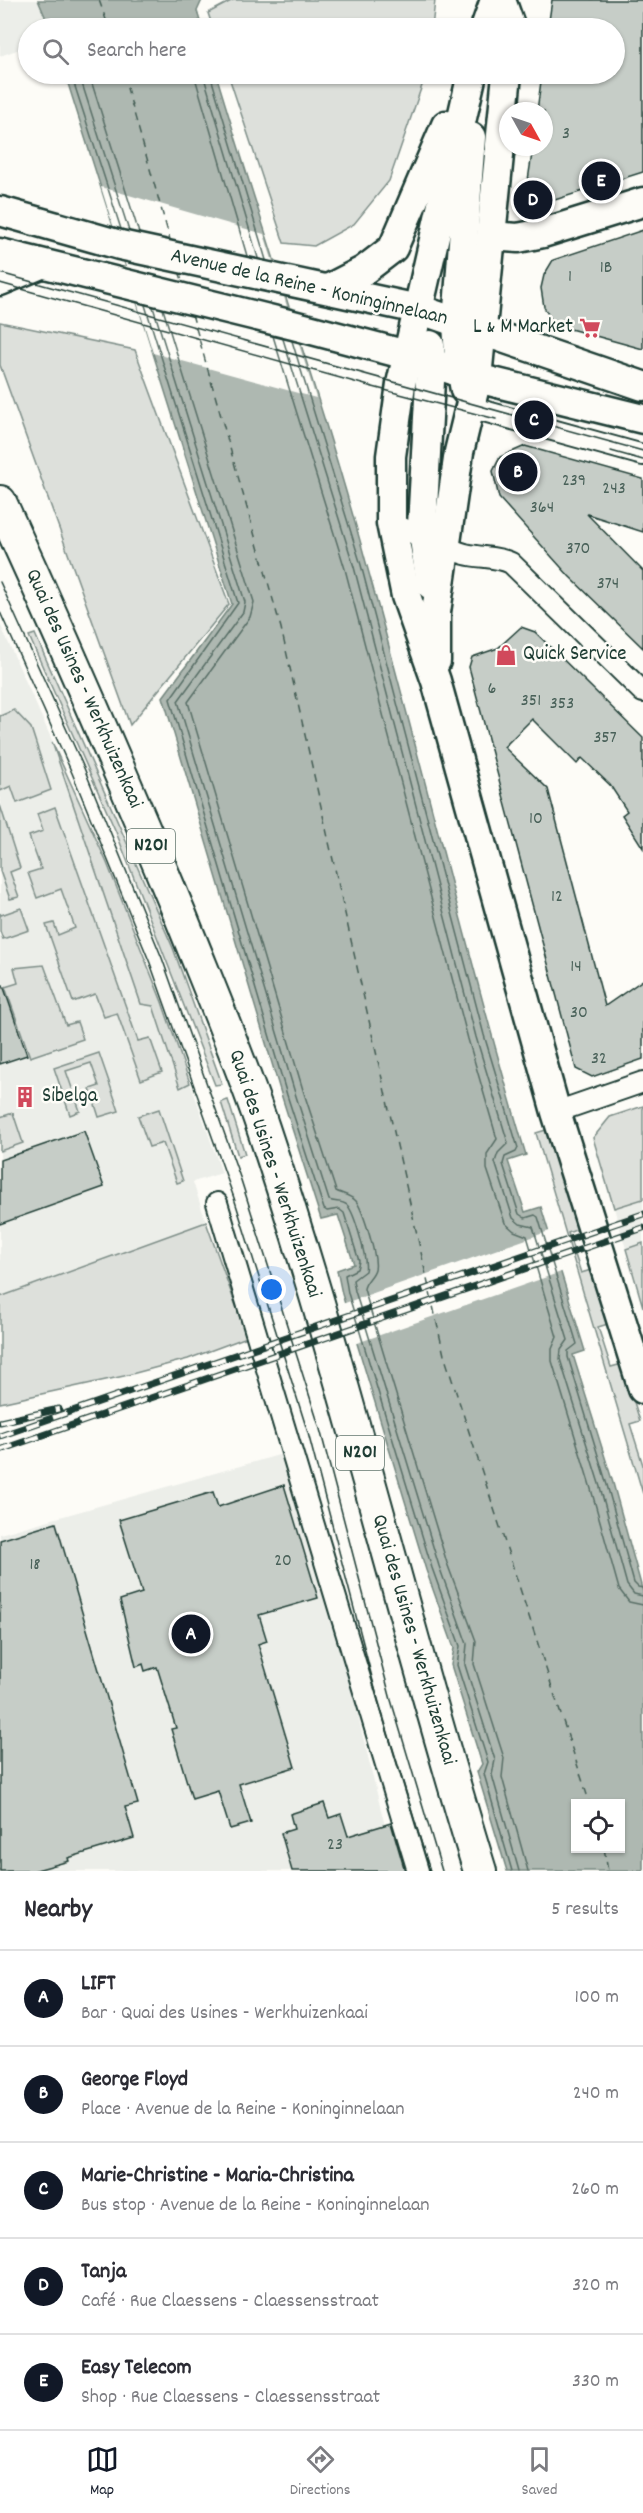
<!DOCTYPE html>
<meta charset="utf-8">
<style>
body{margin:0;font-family:Dekko,sans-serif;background:#f7f7f7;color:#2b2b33}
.controls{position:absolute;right:18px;bottom:18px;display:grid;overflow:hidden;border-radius:0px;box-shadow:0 2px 4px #0004}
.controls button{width:54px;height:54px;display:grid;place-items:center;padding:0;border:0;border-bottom:2px solid #e1e1e2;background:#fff;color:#2b2b33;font:30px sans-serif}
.compass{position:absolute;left:499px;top:102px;width:54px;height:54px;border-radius:50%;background:#fff;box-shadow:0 2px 4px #0004;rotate:130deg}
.you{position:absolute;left:272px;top:1290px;width:21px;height:21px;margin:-15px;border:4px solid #fff;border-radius:50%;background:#1a73e8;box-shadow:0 0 0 9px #1a73e833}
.badge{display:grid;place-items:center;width:39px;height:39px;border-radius:50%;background:#111827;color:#fff;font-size:20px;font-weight:700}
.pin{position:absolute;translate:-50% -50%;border:3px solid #fff;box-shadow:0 2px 6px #0006}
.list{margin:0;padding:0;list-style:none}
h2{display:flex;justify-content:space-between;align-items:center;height:78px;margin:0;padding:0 24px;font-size:26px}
h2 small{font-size:20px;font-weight:400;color:#7c7c81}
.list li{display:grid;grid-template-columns:39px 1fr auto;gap:18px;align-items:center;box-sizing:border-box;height:96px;padding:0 24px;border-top:2px solid #e1e1e2}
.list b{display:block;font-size:22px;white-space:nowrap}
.list p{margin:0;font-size:20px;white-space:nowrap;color:#7c7c81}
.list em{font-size:20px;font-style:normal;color:#7c7c81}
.icon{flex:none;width:33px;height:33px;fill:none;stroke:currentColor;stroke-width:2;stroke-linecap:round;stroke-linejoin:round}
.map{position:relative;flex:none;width:643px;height:1871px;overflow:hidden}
.search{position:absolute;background:#fff;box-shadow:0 2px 4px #0004;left:18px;right:18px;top:18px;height:66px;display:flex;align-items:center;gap:15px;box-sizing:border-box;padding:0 21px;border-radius:33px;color:#7c7c81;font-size:22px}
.sheet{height:558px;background:#fff}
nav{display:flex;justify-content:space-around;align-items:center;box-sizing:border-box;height:84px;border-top:2px solid #e1e1e2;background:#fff;font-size:16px;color:#7c7c81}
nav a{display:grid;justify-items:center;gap:3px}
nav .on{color:#111827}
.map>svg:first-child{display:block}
.built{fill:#eceee9}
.green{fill:#dde0db;stroke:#7e8e88;stroke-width:1.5}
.water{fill:#aeb8b1;stroke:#75877f;stroke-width:1.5;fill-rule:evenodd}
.pier{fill:#fdfcf7}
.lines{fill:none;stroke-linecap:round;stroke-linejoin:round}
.shore{stroke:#586e66;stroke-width:1.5}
.ferry{stroke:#435c53;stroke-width:1.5;stroke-dasharray:8 6;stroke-linecap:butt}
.building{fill:#c6cdc7;stroke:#1f3d34;stroke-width:1.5}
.street-casing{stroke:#1f3d34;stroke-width:24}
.secondary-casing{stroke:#1f3d34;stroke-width:33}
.primary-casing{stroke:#1f3d34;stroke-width:36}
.street{stroke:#fdfcf7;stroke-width:20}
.secondary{stroke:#fdfcf7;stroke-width:28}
.primary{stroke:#fdfcf7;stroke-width:32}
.tram{stroke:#1f3d34;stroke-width:1.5}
.rail-casing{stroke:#1f3d34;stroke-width:7}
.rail{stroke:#fdfcf7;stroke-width:4.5;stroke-dasharray:14;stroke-linecap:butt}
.labels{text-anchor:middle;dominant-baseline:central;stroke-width:5;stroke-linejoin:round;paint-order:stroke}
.number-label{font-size:18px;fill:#496159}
.shield{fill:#fdfcf7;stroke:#62766e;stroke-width:1.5}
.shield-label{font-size:20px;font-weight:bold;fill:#1f3d34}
.street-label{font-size:21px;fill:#1f3d34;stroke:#fdfcf7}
.poi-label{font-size:21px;fill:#1f3d34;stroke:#fdfcf7;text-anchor:start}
</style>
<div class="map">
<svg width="643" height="1871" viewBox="0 0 643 1871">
<rect width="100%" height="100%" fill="#fdfcf7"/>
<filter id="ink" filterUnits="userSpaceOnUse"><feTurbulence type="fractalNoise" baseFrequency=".0167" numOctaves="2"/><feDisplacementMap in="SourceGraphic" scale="12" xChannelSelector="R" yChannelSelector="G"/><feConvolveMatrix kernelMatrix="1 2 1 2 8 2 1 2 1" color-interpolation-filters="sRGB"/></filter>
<g filter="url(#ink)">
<g class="built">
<path d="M 0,0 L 38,0 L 50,28 L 28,28 L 28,46 L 0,56 Z"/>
<path d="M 0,624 L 107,863 L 162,1002 L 222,1173 L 193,1182 L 206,1222 L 0,1297 Z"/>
<path d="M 643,1199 L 643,1243 L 626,1249 L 614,1208 Z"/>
<path d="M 293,1451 L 396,1871 L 0,1871 L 0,1534 Z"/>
</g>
<g class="green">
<path d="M 233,0 L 435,0 L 432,28 L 213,28 L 208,13 Z"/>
<path d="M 228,74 L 426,74 L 389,181 L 354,224 L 314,246 L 284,243 Z"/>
<path d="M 0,322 L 135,350 L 229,604 L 130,725 L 0,365 Z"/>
<path d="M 35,634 L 173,948 L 222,1084 L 215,1085 L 116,832 L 29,636 Z"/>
<path d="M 14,710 L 31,728 L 51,790 L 17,803 L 11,786 L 0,791 L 0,716 Z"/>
<path d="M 52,742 L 107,863 L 162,1002 L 190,1083 L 180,1088 L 153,1006 L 141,1004 Z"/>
<path d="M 0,805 L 20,868 L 10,872 L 19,897 L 10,899 L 0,871 Z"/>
<path d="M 55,807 L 138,1041 L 150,1038 L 162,1072 L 141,1080 L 117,1013 L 104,1017 L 95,994 L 73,1002 L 46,925 L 54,923 L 58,935 L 75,928 L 61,889 L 37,898 L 28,873 L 41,869 L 29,836 L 43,831 L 37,814 Z"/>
<path d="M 21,908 L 29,930 L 3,939 L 0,931 L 0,913 L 1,915 Z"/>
<path d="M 44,965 L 66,1025 L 77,1022 L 83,1039 L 30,1057 L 5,987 L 18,983 L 14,968 Z"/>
<path d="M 99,1053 L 119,1111 L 99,1117 L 90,1089 L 99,1086 L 91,1063 L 66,1071 L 80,1111 L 70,1115 L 54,1068 Z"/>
<path d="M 228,1100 L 245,1154 L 238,1156 L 221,1102 Z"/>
<path d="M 643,1106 L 643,1199 L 614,1208 L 593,1138 L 610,1117 Z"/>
<path d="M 159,1109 L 183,1181 L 177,1183 L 163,1143 L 149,1147 L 138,1116 Z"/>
<path d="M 13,1113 L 23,1143 L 0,1151 L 0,1117 Z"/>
<path d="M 546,1130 L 578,1229 L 568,1233 L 581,1273 L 591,1270 L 608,1324 L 598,1327 L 611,1367 L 622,1364 L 640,1421 L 630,1424 L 643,1465 L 643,1494 L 536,1133 Z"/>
<path d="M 206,1222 L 247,1337 L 188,1359 L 124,1376 L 0,1403 L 0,1297 Z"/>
<path d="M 643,1243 L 643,1307 L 626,1249 Z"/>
</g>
<g class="water">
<path d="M 38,0 L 202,0 L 197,11 L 202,28 L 50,28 Z"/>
<path d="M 65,74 L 216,74 C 265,238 322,400 367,566 C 422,762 468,960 526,1155 L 508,1161 L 525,1212 L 541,1207 L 585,1351 L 573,1355 L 613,1483 L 643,1592 L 643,1871 L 507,1871 L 477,1772 L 482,1764 L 451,1665 L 454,1648 L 426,1570 L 342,1294 L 337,1270 L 354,1264 L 338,1215 L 321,1219 L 282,1097 L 163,697 L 232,604 ZM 576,1804 L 620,1804 L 620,1848 L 576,1848 Z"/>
</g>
<g class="pier">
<path d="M 101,187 L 264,234 L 316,398 L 153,353 Z"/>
<path d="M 552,1230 L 564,1271 L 354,1344 L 342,1304 Z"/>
</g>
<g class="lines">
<g class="shore">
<path d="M 71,74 L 121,229"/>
<path d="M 79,74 L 129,231"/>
<path d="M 89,74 L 139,233"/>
<path d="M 194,74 L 247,256"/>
<path d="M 203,74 L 258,258"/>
<path d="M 210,74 L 266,260"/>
<path d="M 145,305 L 238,603 L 170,699 L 287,1095 L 324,1209 L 327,1211 L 339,1209 L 344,1213 L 359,1261 L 357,1269 L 345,1275 L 348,1293 L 432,1568 L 460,1646 L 457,1665 L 488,1762 L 484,1774 L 512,1871"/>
<path d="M 153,307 L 245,602 L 243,612 L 178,701 L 295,1093 L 329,1200 C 335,1203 342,1200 347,1205 C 355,1213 368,1261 365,1271 L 353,1280 L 355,1291 L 439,1566 L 467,1644 L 465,1665 L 495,1760 L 492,1775 L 519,1871"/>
<path d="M 163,309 L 254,602 L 250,617 L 188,702 L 303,1090 L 336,1191 C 342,1194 350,1195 356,1201 C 363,1210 378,1258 375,1269 C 373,1277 365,1281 364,1289 L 447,1563 L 476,1641 L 474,1664 L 504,1758 L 502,1777 L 528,1871"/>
<path d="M 273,336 L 345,569 L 468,1039 L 497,1139 L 487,1154 L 487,1169 L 505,1223 L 514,1231 L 527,1236 L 557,1337 L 552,1349 L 552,1361 L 591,1489 L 619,1589 L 629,1602 L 643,1605"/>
<path d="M 283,339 L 354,567 L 476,1037 L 508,1143 L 498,1153 L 495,1162 L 513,1218 L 520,1224 L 533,1227 L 568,1340 L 561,1350 L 560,1359 L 600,1487 L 627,1585 L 634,1594 L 643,1596"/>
<path d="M 292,341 L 361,565 L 484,1035 L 518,1148 L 516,1152 L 505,1157 L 503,1164 L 519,1214 L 525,1218 L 535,1215 L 538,1217 L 577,1344 L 568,1351 L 568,1357 L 607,1485 L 634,1583 L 638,1587 L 643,1588"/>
</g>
<g class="ferry">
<path d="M 99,0 L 109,28"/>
<path d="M 123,74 L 171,243"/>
<path d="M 179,271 L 183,283"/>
<path d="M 192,314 L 281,628 L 444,1355 L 590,1804"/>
<path d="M 604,1848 L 608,1871"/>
</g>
</g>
<g class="building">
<path d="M 552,0 L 643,0 L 643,172 L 536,206 L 525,200 L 533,147 L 544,147 L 544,111 L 537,111 L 542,74 L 615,74 L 615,28 L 548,28 Z"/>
<path d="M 643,230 L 643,349 L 563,327 L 550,318 L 544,307 L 541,288 L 544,275 L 553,260 Z"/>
<path d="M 525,446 L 643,479 L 643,532 L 587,514 L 643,571 L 643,648 L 569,576 L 499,498 L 493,471 L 500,457 Z"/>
<path d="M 521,627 L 535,632 L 643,738 L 643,848 L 622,815 L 627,811 L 610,785 L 582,758 L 577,764 L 532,719 L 504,747 L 548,789 L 605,1006 L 643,980 L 643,1059 L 592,1077 L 576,1069 L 469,667 L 472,657 L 498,648 Z"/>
<path d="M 3,985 L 27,1055 L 0,1064 L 0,986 Z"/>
<path d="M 84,1131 L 104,1187 L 0,1224 L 0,1160 Z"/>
<path d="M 284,1485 L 318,1598 L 259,1615 L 267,1641 L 258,1644 L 295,1767 L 239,1784 L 251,1823 L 230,1829 L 218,1791 L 192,1799 L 171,1729 L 176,1728 L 157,1667 L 145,1671 L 143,1664 L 136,1667 L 120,1600 L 142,1593 L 119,1520 L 213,1492 L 218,1507 Z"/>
<path d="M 56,1523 L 138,1804 L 125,1807 L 134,1838 L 68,1858 L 69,1861 L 33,1871 L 0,1871 L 0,1540 Z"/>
<path d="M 324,1803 L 329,1818 L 341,1814 L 348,1836 L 391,1823 L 405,1871 L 292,1871 L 281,1833 L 294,1829 L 290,1814 Z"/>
</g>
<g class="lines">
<defs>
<g id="street">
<path d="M 469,407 L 643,455"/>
<path d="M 391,523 C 416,534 439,546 465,554 C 480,558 497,556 511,563 L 643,692"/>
<path d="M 556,1112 L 643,1082"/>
<path d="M 217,1203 L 418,1871"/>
</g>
<g id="secondary">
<path d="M 501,0 L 511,28"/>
<path d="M 485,28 L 495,0"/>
<path d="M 472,74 L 401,384 L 391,456 L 391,523 L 406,596 L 436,681 L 556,1112 L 643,1389"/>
<path d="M 0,211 L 120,245 L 418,309 L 643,386"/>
<path d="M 491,236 L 518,238 L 543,233 L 643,202"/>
<path d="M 0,253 L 293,325 L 407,355 L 477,378 L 643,419"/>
<path d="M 0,281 L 41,264"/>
<path d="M 328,289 L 363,271 L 393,248 L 446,125"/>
<path d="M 430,345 L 431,363 L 422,526 L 431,585"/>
<path d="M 465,390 L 459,358 L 457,322 L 471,137"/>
<path d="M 436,661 L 436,612 L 459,452 L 477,378 L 507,74"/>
</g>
<path id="primary" d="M 0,502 C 63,639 123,777 181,917 C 209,987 239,1057 263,1128 C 345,1372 404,1625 480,1871"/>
</defs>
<use href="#street" class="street-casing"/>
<use href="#secondary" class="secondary-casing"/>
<use href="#primary" class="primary-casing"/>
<use href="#street" class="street"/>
<use href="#secondary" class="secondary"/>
<use href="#primary" class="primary"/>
<g class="tram">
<path d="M 0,273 L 643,451"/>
<path d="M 0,283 L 369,386 L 496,419"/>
<path d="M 611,451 L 643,460"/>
<path d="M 0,582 L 84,768 L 162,958 L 241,1180 L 320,1429 L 391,1700 L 442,1871"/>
<path d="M 0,612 L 72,773 L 150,963 L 234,1198 L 308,1433 L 379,1704 L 430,1871"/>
</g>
<defs>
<g id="rail">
<path d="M 0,1422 L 59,1409"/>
<path d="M 0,1436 L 643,1214"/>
<path d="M 0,1450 L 643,1228"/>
</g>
</defs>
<use href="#rail" class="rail-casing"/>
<use href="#rail" class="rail"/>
</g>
</g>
<defs>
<symbol id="supermarket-bare" viewBox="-9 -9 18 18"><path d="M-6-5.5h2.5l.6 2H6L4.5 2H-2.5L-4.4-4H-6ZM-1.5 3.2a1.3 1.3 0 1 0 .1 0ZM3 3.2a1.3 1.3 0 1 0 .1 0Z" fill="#d1495b" stroke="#fdfcf7" stroke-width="2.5" paint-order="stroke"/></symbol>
<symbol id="shop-bare" viewBox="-9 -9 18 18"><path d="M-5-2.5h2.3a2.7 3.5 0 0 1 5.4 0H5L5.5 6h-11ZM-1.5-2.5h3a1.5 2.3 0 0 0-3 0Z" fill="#d1495b" stroke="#fdfcf7" stroke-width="2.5" paint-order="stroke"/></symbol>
<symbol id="building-bare" viewBox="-9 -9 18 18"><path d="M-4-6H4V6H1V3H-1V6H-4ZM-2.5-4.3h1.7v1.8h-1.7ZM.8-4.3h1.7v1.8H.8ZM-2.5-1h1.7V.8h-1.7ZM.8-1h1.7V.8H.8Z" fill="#d1495b" stroke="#fdfcf7" stroke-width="2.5" paint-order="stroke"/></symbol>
</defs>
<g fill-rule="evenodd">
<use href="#supermarket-bare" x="575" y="313" width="30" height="30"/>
<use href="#shop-bare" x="491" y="640" width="30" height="30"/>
<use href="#building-bare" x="10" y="1082" width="30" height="30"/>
</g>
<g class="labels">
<g class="number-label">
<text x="566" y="134">3</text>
<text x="606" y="268">1B</text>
<text x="570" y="277">1</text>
<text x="574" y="481">239</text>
<text x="614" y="489">243</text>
<text x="542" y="508">364</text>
<text x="578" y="549">370</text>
<text x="608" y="584">374</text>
<text x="492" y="689">6</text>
<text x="531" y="701">351</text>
<text x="562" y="704">353</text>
<text x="605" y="738">357</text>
<text x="536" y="819">10</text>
<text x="557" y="897">12</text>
<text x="576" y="967">14</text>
<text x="579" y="1013">30</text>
<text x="599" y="1059">32</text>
<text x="283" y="1561">20</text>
<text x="35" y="1565">18</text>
<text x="335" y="1845">23</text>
</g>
<g class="shield">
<rect x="127" y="829" width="48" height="34" rx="4.5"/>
<rect x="336" y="1436" width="48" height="34" rx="4.5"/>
</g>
<g class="shield-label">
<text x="151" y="846">N201</text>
<text x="360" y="1453">N201</text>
</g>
<g class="street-label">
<text transform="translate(309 288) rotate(13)">Avenue de la Reine - Koninginnelaan</text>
<text transform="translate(83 689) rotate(66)">Quai des Usines - Werkhuizenkaai</text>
<text transform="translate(274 1174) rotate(72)">Quai des Usines - Werkhuizenkaai</text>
<text transform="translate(413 1640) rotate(74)">Quai des Usines - Werkhuizenkaai</text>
</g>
<g class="poi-label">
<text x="573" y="328" text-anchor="end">L &amp; M Market</text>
<text x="523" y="655">Quick Service</text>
<text x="42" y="1097">Sibelga</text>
</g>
</g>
</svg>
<div class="controls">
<button><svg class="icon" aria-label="locate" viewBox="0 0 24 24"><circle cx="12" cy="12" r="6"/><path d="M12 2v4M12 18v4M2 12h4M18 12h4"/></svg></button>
</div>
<svg class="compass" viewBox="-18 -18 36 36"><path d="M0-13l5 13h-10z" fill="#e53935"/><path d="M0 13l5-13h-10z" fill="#7c7c81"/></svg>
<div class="you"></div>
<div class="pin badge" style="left:191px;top:1634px">A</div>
<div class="pin badge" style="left:518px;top:472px">B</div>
<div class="pin badge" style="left:534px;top:420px">C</div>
<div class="pin badge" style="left:533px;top:200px">D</div>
<div class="pin badge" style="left:601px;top:181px">E</div>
<div class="search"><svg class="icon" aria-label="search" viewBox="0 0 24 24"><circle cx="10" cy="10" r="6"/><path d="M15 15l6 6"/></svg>Search here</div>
</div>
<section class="sheet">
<h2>Nearby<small>5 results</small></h2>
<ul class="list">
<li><span class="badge">A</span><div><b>LIFT</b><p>Bar · Quai des Usines - Werkhuizenkaai</p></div><em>100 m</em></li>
<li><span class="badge">B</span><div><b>George Floyd</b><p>Place · Avenue de la Reine - Koninginnelaan</p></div><em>240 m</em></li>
<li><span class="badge">C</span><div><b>Marie-Christine - Maria-Christina</b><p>Bus stop · Avenue de la Reine - Koninginnelaan</p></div><em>260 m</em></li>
<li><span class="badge">D</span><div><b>Tanja</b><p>Café · Rue Claessens - Claessensstraat</p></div><em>320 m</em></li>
<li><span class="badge">E</span><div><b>Easy Telecom</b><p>Shop · Rue Claessens - Claessensstraat</p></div><em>330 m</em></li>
</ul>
</section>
<nav>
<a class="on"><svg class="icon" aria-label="map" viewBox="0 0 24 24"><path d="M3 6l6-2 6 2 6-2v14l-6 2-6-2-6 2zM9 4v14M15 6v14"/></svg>Map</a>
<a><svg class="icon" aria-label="directions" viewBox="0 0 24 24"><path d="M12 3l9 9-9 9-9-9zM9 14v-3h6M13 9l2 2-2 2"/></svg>Directions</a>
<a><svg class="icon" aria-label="saved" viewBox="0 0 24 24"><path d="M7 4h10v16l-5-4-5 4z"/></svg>Saved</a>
</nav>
